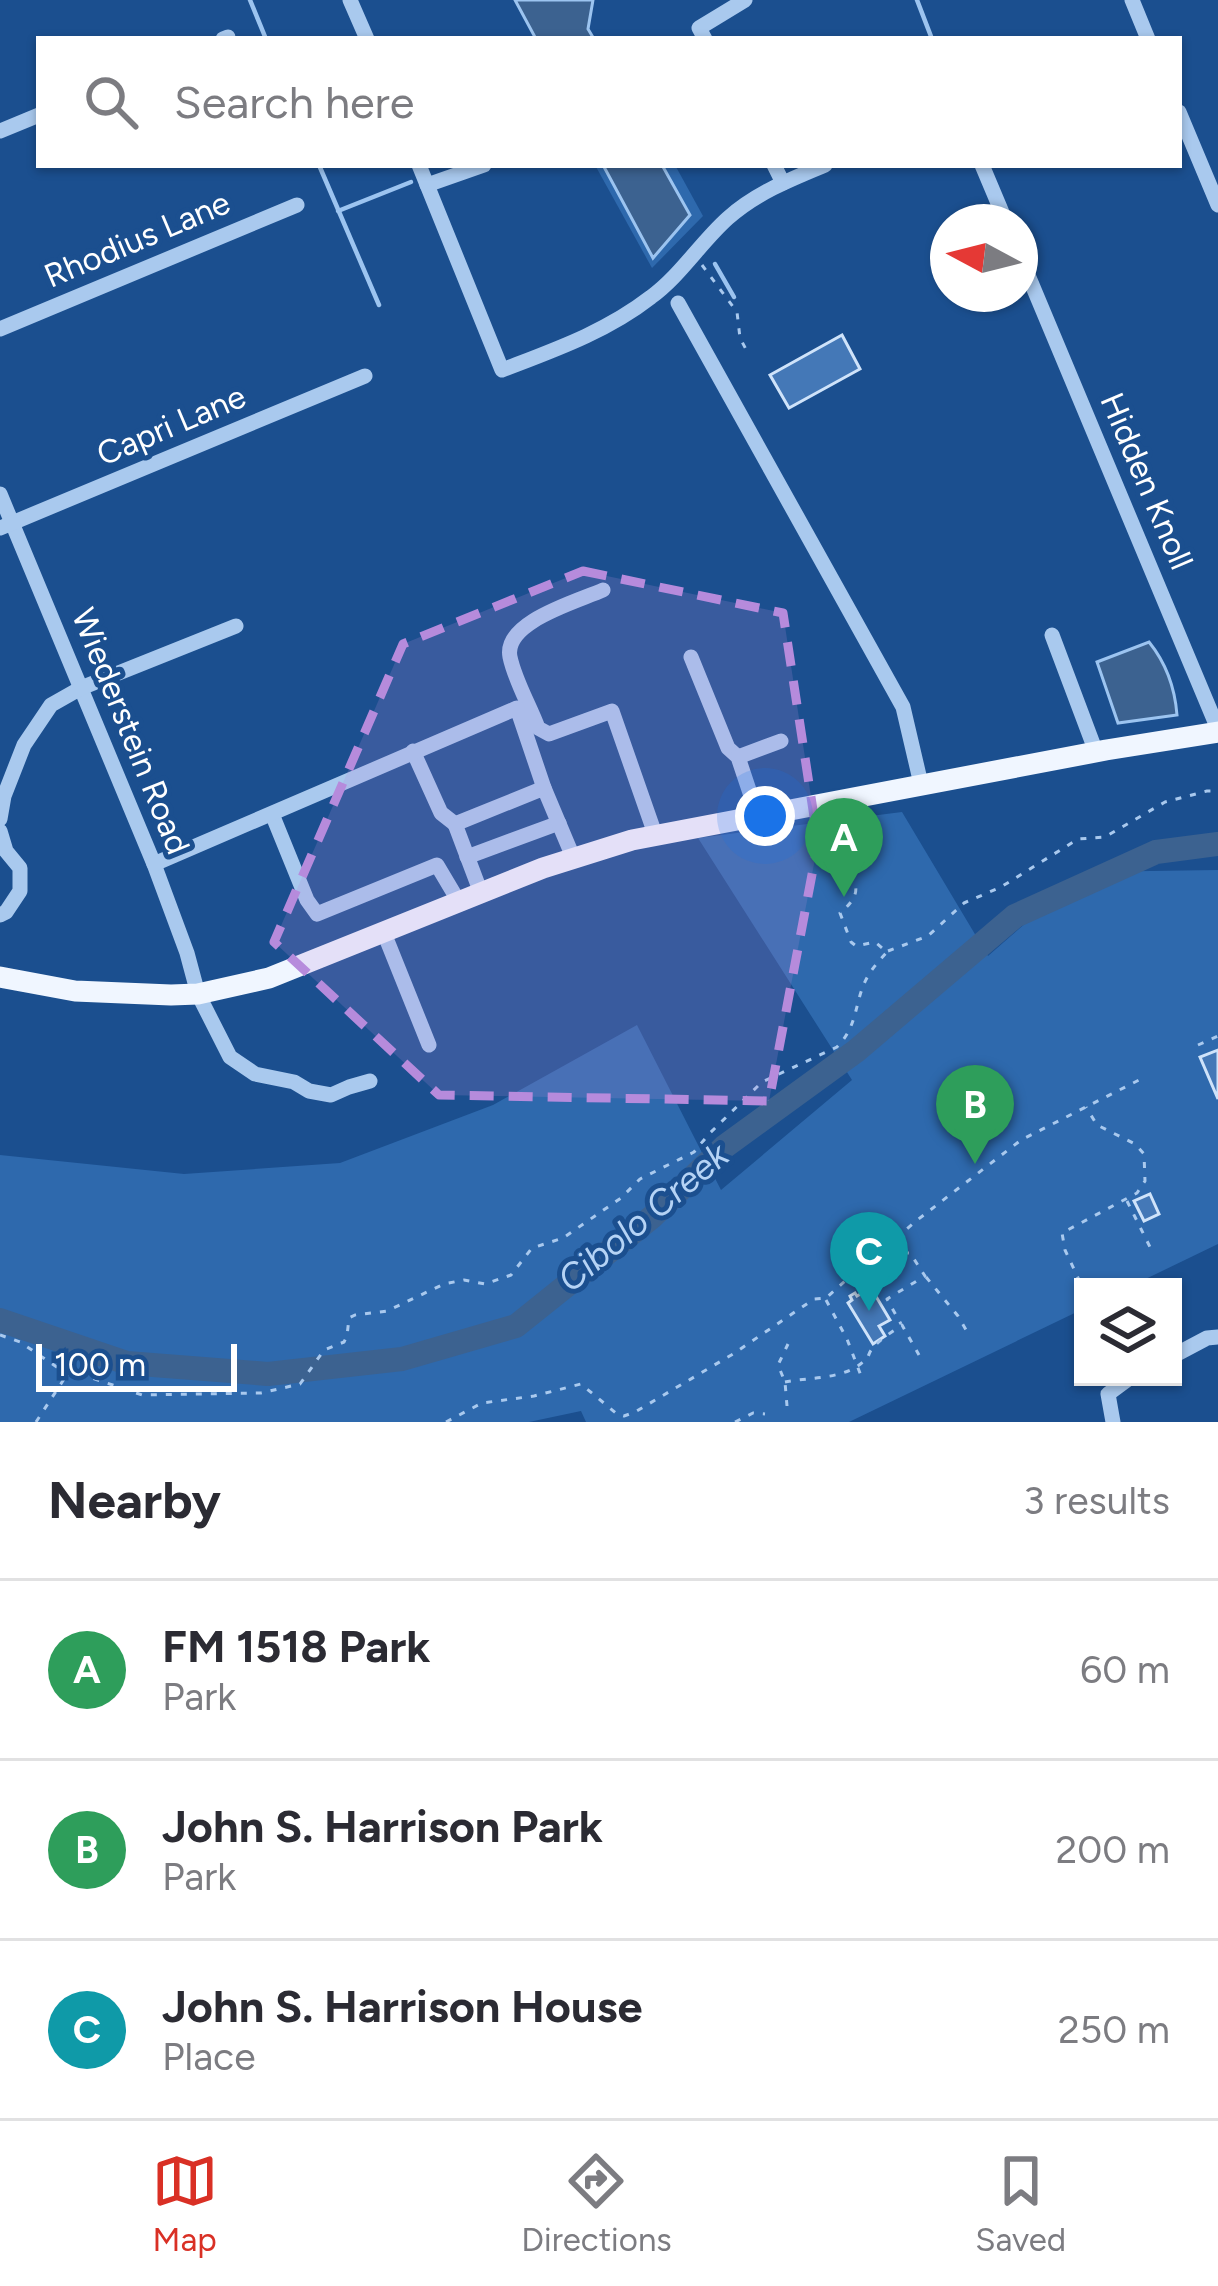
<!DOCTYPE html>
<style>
body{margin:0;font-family:Figtree,sans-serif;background:#f2f2f3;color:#2b2b33}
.controls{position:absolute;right:36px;bottom:36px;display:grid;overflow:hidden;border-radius:0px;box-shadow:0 3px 9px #0004}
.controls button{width:108px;height:108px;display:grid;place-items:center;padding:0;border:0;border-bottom:3px solid #e1e1e2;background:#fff;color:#2b2b33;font:60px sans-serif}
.compass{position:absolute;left:930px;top:204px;width:108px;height:108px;border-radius:50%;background:#fff;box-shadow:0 3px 9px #0004;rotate:277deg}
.scale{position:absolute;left:36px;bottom:30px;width:201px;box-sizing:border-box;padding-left:12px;border:6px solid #fff;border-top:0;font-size:33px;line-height:42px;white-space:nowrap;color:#fff;-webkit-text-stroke:9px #1b4f8f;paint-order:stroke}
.you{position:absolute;left:765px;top:816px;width:42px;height:42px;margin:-30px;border:9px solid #fff;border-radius:50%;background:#1a73e8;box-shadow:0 0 0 18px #1a73e833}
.badge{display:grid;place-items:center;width:78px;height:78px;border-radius:50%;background:#d93025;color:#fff;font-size:39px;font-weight:700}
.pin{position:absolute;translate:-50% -99px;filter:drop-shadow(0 3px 6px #0008)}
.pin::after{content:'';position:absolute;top:63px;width:42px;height:36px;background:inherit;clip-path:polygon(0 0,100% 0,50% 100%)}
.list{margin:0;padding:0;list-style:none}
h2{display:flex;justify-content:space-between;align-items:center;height:156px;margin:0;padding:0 48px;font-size:51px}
h2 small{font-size:39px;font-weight:400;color:#7c7c81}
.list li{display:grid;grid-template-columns:78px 1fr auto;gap:36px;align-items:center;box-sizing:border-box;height:180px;padding:0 48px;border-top:3px solid #e1e1e2}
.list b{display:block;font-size:45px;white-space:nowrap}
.list p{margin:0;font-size:39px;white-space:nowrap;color:#7c7c81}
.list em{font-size:39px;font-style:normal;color:#7c7c81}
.icon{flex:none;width:66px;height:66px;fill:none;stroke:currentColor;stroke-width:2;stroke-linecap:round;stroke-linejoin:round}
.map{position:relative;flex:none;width:1218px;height:1422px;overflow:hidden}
.search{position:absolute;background:#fff;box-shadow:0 3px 9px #0004;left:36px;right:36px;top:36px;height:132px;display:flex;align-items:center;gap:30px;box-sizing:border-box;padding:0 42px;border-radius:0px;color:#7c7c81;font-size:45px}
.sheet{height:696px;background:#fff}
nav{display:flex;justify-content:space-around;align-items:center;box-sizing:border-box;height:168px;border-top:3px solid #e1e1e2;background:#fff;font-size:33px;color:#7c7c81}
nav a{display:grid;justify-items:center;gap:6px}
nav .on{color:#d93025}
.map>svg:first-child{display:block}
.green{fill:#2e69ad}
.water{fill:#3c6290;stroke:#9cc4f0;stroke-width:3}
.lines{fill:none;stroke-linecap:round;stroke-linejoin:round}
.stream{stroke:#9cc4f0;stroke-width:4.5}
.river{stroke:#3c6290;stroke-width:24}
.building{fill:#4478b7;stroke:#cfe3fa;stroke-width:3}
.path{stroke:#a9c9ee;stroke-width:3;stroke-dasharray:6 9;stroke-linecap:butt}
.minor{stroke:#a9c9ee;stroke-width:15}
.major{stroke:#f0f6ff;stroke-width:21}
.marked{fill:#b68bdc;fill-opacity:0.2;stroke:#b68bdc;stroke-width:9;stroke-dasharray:24 15;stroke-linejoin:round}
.labels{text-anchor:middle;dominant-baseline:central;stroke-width:10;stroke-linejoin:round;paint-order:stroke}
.street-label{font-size:33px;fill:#fff;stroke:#1b4f8f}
.water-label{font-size:36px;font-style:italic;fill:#b5d3f5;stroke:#1b4f8f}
</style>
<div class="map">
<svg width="1218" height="1422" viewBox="0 0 1218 1422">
<rect width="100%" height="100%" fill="#1b4f8f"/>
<g class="green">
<path d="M 595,165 L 675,165 L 703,216 L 652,268 Z"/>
<path d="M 902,812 L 988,956 L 1084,872 L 1218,870 L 1218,1244 L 1129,1287 L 1083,1287 L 1083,1309 L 849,1422 L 586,1422 L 581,1411 L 529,1422 L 0,1422 L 0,1155 L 184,1174 L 340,1163 L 493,1105 L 637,1025 L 721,1190 L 852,1080 L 698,838 Z"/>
</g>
<g class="water">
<path d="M 515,0 L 593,0 L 588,29 L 594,39 L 536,39 Z"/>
<path d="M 603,165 L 662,165 L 690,215 L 653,258 Z"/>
<path d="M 1149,642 C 1166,663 1175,689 1177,715 L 1118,723 L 1097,662 Z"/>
</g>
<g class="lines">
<g class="stream">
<path d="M 250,0 L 266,39"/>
<path d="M 917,0 L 932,39"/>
<path d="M 319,165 L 379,305"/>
<path d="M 338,211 L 411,182"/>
<path d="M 715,264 L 734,297"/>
</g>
<path class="river" d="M 0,1320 L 127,1363 L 268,1374 L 402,1359 L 516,1326 L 652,1217 L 724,1147 L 856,1051 L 1015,916 L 1156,852 L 1218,844"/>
</g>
<g class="building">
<path d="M 842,335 L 860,369 L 789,408 L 770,375 Z"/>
<path d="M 1218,1050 L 1218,1099 L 1200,1057 Z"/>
<path d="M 1150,1194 L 1159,1214 L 1144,1221 L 1134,1201 Z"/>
<path d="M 871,1288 L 890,1320 L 879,1326 L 885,1336 L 873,1344 L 848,1303 L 852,1300 L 850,1296 L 855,1293 L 857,1296 Z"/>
</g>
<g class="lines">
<g class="path">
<path d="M 702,265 L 737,312 L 740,338 L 749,355"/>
<path d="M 888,951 L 928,936 L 964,903 L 1001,887 L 1078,839 L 1105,837 L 1165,802 L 1207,791 L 1218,791"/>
<path d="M 1198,1045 L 1218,1036"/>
<path d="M 1127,1201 L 1150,1247"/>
<path d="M 888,1252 L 910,1253 L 925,1276 L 887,1299 L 901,1324"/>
<path d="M 926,1277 L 958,1316 L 969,1335"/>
<path d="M 1080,1282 L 1065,1250 L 1062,1233 L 1137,1193 L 1145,1181 L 1144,1154 L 1135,1144 L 1097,1125 L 1086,1107"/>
<path d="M 826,1300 L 847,1339 L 863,1381"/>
<path d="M 0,1335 L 20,1342 L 67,1374 L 92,1378 L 142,1395 L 261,1393 L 300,1384 L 324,1350 L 344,1342 L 347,1336 L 349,1318 L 355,1315 L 387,1311 L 444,1284 L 464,1280 L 485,1284 L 511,1275 L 532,1248 L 563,1238 L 621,1198 L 640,1179 L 694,1152 L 709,1134 L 762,1082 L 837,1047 C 859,1025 854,1000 868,976 C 873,967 880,960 887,952 L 875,942 L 856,946 L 851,942 L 840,913 C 868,890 856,875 826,867 L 823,849"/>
<path d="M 785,1382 C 810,1377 848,1380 867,1358 C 869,1356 869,1352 872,1349 C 879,1340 893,1331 902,1325 L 919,1355"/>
<path d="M 787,1406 L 785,1382 L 778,1365 L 788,1344"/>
<path d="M 36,1422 L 66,1376"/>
<path d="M 446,1422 L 482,1403 L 534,1396 L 581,1384 L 617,1414 L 624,1416 L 635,1412 L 733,1354 L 814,1299 L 826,1298 L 855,1272 L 886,1252 L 887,1246 L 916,1221 L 1021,1140 L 1141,1079"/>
<path d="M 735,1422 L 753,1413 L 765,1414"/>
</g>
<g class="minor">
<path d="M 350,0 L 367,39"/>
<path d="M 1132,0 L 1148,39"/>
<path d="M 223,39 L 228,37"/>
<path d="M 705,39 L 699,28 L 745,0"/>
<path d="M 1179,112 L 1218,205"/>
<path d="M 0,131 L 39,115"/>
<path d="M 419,165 L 502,370 C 554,350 606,332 651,297 C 680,276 701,242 728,218 C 756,193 791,179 825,165"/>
<path d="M 774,165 L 783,183"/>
<path d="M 982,165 L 1006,222"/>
<path d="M 427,185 L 484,165"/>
<path d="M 1020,256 L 1218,729"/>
<path d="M 678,303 L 903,707 L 921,784"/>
<path d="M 0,329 L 297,205"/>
<path d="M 0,494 L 154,864 L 187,953 L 198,994 L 230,1057 L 255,1074 L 294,1082 L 309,1091 L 331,1095 L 349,1087 L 370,1081"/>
<path d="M 0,528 L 365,376"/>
<path d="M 603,590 C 576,602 503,622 510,657 C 515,681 530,706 538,728 L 549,734 L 612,711 L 655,834"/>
<path d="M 1052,635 L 1096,752"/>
<path d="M 691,657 L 728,748 L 738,757 L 757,814"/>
<path d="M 413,751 L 441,813 L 455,824"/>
<path d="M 738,757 L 781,741"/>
<path d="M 272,814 L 307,900 L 317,914 L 437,865 L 459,902"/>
<path d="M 0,819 L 4,796 L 24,745 L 51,705 L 81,688 L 236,626"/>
<path d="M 0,831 L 6,851 L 20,868 L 20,891 L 6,912 L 0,915"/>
<path d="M 467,857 L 559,823"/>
<path d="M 154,864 L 517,708 L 544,788"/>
<path d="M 481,893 L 455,824 L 544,788 L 573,857"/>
<path d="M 384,933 L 429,1045"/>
<path d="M 1173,1356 L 1207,1338 L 1218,1337"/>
<path d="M 1113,1422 L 1108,1394 L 1131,1377"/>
</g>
<path class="major" d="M 0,977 L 75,991 L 171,995 L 198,994 L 269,978 L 543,868 L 632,840 L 1106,750 L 1218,732"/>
</g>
<path class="marked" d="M 583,571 L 783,613 L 818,843 L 769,1101 L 439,1095 L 274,942 L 403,644 Z"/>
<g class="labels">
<g class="street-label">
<text transform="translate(137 239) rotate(-23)">Rhodius Lane</text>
<text transform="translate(171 425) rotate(-23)">Capri Lane</text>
<text transform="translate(1147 481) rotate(67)">Hidden Knoll</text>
<text transform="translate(131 731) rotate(68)">Wiederstein Road</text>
</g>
<g class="water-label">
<text transform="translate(643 1217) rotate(-40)">Cibolo Creek</text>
</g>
</g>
</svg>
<div class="controls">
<button><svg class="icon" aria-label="layers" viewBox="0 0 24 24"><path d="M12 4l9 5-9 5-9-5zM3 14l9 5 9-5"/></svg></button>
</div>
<svg class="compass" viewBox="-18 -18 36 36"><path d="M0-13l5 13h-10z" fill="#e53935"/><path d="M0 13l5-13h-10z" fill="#7c7c81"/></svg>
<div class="scale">100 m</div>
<div class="you"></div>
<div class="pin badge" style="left:844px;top:897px;background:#2e9e5b">A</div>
<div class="pin badge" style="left:975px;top:1164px;background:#2e9e5b">B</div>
<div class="pin badge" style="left:869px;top:1311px;background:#0f9aa8">C</div>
<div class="search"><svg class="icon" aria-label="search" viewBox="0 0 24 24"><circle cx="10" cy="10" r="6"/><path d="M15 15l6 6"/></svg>Search here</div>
</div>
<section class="sheet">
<h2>Nearby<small>3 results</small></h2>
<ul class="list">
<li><span class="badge" style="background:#2e9e5b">A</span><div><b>FM 1518 Park</b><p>Park</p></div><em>60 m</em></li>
<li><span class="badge" style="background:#2e9e5b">B</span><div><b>John S. Harrison Park</b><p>Park</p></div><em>200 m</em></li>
<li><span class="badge" style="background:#0f9aa8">C</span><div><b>John S. Harrison House</b><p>Place</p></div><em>250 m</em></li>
</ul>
</section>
<nav>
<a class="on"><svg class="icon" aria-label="map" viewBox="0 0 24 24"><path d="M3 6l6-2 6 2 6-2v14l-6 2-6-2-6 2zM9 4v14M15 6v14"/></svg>Map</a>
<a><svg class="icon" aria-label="directions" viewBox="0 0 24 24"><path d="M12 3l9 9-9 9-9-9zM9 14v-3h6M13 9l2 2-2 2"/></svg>Directions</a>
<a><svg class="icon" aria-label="saved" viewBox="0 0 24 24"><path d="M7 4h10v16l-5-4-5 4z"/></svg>Saved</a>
</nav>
